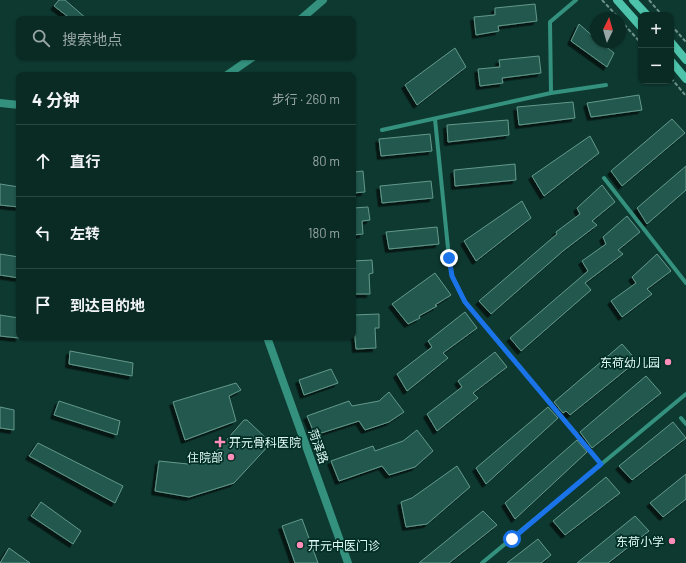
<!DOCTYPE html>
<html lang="zh">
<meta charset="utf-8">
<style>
body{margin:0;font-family:Barlow,"Noto Sans SC",sans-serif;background:#183731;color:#f1f3f6}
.controls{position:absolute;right:12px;top:12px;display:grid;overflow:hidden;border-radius:8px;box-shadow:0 1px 3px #0004}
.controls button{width:36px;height:36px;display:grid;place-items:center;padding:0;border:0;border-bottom:1px solid #2a4741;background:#0a2b24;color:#f1f3f6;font:20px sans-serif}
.compass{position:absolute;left:590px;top:12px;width:36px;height:36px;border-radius:50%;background:#0a2b24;box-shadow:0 1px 3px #0004;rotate:5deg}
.stop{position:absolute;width:12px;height:12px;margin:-9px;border:3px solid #1a73e8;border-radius:50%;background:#fff}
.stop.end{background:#1a73e8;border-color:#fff;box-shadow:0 1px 4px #0008}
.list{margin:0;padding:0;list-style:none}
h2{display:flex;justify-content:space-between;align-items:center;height:52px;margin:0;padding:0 16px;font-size:17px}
h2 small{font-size:13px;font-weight:400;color:#99a7a6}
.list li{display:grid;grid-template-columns:26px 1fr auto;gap:12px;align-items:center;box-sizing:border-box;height:72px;padding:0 16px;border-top:1px solid #2a4741}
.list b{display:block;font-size:15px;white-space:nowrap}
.list em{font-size:13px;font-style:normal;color:#99a7a6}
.icon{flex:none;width:22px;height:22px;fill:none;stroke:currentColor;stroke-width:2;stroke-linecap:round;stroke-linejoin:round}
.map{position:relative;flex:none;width:686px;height:563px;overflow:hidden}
.search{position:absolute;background:#0a2b24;box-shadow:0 1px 3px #0004;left:16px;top:16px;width:340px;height:44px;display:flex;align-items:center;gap:10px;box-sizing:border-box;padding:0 14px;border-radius:8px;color:#99a7a6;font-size:15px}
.panel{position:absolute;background:#0a2b24;box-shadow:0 1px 3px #0004;left:16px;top:72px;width:340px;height:268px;border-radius:8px}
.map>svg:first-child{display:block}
.building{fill:#24584d;stroke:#63998c;filter:url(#shadow)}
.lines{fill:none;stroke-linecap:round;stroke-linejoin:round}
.path{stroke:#6d9289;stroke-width:2;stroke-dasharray:4 2;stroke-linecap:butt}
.lane{stroke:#33917e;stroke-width:4}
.street{stroke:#33917e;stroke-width:8}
.secondary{stroke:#4cc3aa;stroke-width:8}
.route{stroke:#1a73e8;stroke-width:5}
.poi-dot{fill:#ff8eb9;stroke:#022e26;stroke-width:1.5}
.labels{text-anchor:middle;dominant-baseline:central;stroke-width:3.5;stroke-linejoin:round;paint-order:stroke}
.poi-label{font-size:12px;fill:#e0fcf4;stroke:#022e26;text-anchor:end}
.street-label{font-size:12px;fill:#e0fcf4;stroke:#022e26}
</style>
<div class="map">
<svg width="686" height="563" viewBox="0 0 686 563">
<defs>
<filter id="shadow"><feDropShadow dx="-3.5" dy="3.5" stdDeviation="0" flood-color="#0009"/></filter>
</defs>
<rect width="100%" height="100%" fill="#0e3930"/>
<g class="building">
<path d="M 59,0 L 65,0 L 87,19 L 71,19 L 54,6 Z"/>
<path d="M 535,4 L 537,21 L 498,26 L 499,31 L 476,35 L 474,17 L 495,15 L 495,8 Z"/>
<path d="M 579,24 L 596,39 L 596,42 L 600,42 L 614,53 L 607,67 L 571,41 Z"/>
<path d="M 455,48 L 466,67 L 417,105 L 405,85 Z"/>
<path d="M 539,56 L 541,73 L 502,78 L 503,83 L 480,86 L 478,69 L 500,67 L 499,60 Z"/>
<path d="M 639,95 L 642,110 L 591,117 L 587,103 Z"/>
<path d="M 573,102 L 575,118 L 519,125 L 517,107 Z"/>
<path d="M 672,119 L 685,133 L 622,186 L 611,171 Z"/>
<path d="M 508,120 L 509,135 L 448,142 L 447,125 Z"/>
<path d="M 430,134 L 432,151 L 381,156 L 379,139 Z"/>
<path d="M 590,136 L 599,153 L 544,196 L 532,176 Z"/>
<path d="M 515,164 L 516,180 L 455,186 L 454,170 Z"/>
<path d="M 686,166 L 686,190 L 647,224 L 637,208 Z"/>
<path d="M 363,171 L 365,192 L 353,193 L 353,172 Z"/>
<path d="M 431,181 L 433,198 L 382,203 L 380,186 Z"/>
<path d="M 0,184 L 19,187 L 19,207 L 0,205 Z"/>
<path d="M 602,185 L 615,202 L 592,221 L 597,225 L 563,251 L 491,314 L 479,301 L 557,234 L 556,232 L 580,214 L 577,208 Z"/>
<path d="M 522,201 L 531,218 L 476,261 L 464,241 Z"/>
<path d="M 368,207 L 370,220 L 362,221 L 363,234 L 353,235 L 353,208 Z"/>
<path d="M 627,216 L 640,232 L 618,250 L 623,254 L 585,283 L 591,290 L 521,351 L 510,338 L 588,271 L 582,261 L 606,244 L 603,237 Z"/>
<path d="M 437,227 L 439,244 L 389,249 L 386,232 Z"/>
<path d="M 0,254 L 19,257 L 19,278 L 0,275 Z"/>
<path d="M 657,254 L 671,271 L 647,289 L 652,294 L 622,317 L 611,301 L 636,283 L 632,277 Z"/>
<path d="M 372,260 L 373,273 L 369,274 L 370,294 L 353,294 L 353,261 Z"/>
<path d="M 435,273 L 451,295 L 435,305 L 437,306 L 419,316 L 420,318 L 408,324 L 392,304 Z"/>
<path d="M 465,312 L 477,328 L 443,353 L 448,358 L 407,391 L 397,374 L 432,347 L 428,341 Z"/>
<path d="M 379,314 L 379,328 L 375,328 L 376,348 L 356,349 L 353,315 Z"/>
<path d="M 0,315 L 19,318 L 19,338 L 0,336 Z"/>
<path d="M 622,344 L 637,361 L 570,415 L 566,411 L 563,413 L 554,402 Z"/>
<path d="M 70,351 L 133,363 L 132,376 L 69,364 Z"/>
<path d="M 495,352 L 507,367 L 473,393 L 478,398 L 437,431 L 427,414 L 462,387 L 458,381 Z"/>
<path d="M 331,369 L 338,383 L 304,395 L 299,380 Z"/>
<path d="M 646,376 L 661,393 L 592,448 L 580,432 Z"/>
<path d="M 236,383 L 241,390 L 229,396 L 236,421 L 185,440 L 173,402 Z"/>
<path d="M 389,392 L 404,412 L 389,422 L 365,430 L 359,421 L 315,435 L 307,416 L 349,401 L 352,406 L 379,401 Z"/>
<path d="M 59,401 L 120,421 L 117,435 L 54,415 Z"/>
<path d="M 0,407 L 14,410 L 14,430 L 0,428 Z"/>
<path d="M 548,407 L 558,418 L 486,484 L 476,468 Z"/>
<path d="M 244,420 L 247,420 L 271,443 L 234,483 L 189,497 L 155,491 L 159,461 L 188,464 L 215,453 Z"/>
<path d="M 673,422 L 686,438 L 632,480 L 619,466 Z"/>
<path d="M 417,430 L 433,451 L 415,467 L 389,475 L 382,466 L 339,481 L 331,461 L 373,446 L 375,451 L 403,441 Z"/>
<path d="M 577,440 L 587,452 L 515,519 L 505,503 Z"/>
<path d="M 38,443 L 123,486 L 115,503 L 29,456 Z"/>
<path d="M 457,466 L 470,487 L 427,524 L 406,527 L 401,502 L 412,498 Z"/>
<path d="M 686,474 L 686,499 L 663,517 L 650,503 Z"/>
<path d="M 606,477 L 620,493 L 565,535 L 553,521 Z"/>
<path d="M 41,502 L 81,531 L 73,544 L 31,516 Z"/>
<path d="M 483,511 L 497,525 L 449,563 L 419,563 Z"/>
<path d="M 635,516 L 649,531 L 608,563 L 577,563 Z"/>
<path d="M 302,519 L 318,563 L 295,563 L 282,526 Z"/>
<path d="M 538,539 L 551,555 L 541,563 L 507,563 Z"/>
<path d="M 9,548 L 30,563 L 0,563 Z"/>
</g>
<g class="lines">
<g class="path">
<path d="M 602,0 L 619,18"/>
<path d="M 649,0 L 662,15"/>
<path d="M 620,20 L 641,43"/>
<path d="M 671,25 L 686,42"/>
<path d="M 671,78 L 686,96"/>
</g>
<g class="lane">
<path d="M 551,93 L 550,22 L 576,0"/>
<path d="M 435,119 L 449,258 L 452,276 L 465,302 L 601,464"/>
<path d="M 382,130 L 551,93 L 606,85"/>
<path d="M 604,178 L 686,283"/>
<path d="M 681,418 L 686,424"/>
<path d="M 482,563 L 686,394"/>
</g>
<g class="street">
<path d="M 301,19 L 323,0"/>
<path d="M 227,75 L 253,57"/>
<path d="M 0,103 L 19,105"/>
<path d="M 267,337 L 348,563"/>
</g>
<g class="secondary">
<path d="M 617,0 L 641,27"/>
<path d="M 633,0 L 647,15"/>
<path d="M 671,42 L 686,60"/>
<path d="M 671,61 L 686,79"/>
</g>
</g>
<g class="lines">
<path class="route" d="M 449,258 L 452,276 L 465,302 L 601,464 L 512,539"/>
</g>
<g class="poi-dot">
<circle cx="668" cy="362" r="4"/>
<path d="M218 436h4v4h4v4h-4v4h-4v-4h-4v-4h4z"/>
<circle cx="231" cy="457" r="4"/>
<circle cx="672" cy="541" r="4"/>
<circle cx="300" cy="545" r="4"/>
</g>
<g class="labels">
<g class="poi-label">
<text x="660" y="362">东荷幼儿园</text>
<text x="229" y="442" text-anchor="start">开元骨科医院</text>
<text x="223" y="457">住院部</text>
<text x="664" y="541">东荷小学</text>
<text x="308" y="545" text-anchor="start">开元中医门诊</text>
</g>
<g class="street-label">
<text transform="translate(319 446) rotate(70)">菏泽路</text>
</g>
</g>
</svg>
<div class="controls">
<button>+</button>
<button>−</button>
</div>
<svg class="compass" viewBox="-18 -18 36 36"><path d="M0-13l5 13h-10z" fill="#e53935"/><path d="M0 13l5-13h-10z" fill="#99a7a6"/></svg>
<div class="stop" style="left:512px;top:539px"></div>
<div class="stop end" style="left:449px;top:258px"></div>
<div class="search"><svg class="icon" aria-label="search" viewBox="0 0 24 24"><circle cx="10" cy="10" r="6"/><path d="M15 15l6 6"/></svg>搜索地点</div>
<section class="panel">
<h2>4 分钟<small>步行 · 260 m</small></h2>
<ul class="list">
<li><svg class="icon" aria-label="ahead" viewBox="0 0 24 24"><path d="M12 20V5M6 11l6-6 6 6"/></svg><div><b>直行</b></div><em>80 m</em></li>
<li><svg class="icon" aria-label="left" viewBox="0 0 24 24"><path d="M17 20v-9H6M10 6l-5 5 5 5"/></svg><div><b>左转</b></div><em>180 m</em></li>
<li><svg class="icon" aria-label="arrive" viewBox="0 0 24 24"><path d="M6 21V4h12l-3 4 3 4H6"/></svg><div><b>到达目的地</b></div></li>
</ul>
</section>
</div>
